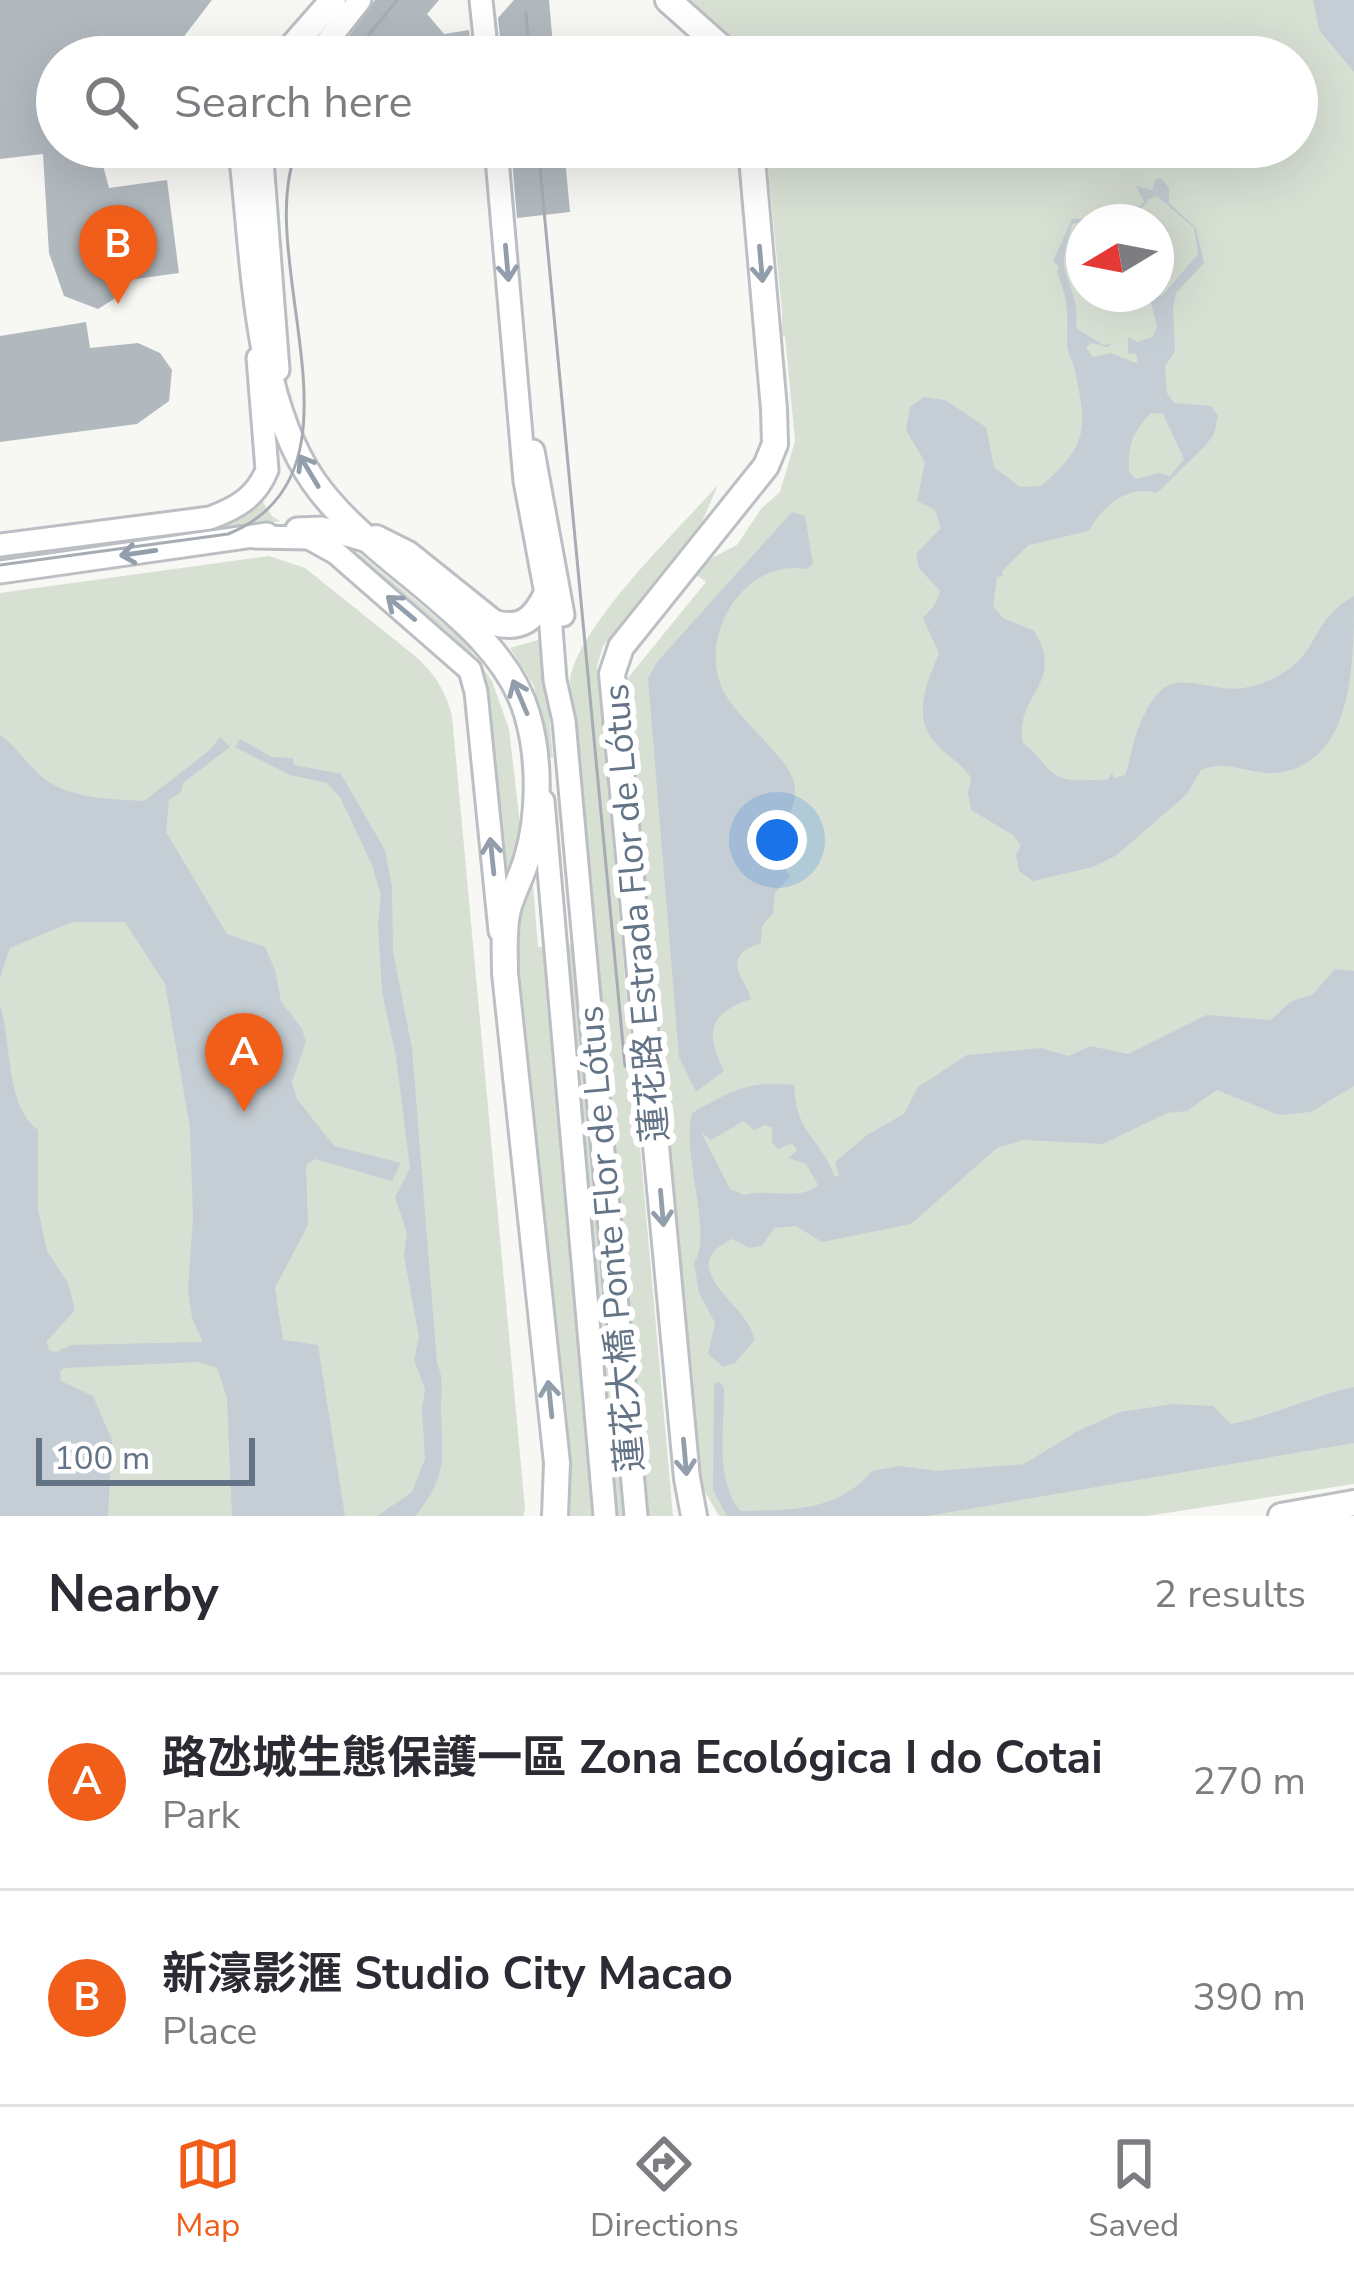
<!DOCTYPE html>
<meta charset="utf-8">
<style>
body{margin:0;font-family:"Nunito Sans","Noto Sans SC",sans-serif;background:#f7f7f7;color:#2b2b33}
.compass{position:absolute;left:1066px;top:204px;width:108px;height:108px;border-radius:50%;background:#fff;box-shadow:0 12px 48px #0002;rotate:260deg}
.scale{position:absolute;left:36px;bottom:30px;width:219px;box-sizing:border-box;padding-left:12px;border:6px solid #647487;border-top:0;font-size:33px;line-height:42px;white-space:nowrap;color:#647487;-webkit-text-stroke:9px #fff;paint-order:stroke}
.you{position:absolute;left:777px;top:840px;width:42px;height:42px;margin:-30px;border:9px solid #fff;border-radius:50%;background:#1a73e8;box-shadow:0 0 0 18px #1a73e833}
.badge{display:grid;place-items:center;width:78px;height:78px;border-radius:50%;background:#f15e1a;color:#fff;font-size:39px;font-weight:700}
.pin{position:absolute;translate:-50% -99px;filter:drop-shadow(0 3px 6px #0008)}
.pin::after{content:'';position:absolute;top:63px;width:42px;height:36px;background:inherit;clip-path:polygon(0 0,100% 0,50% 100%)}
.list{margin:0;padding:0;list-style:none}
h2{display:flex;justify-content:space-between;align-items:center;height:156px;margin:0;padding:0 48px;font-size:51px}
h2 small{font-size:39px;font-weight:400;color:#7c7c81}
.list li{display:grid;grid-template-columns:78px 1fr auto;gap:36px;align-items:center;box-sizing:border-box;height:216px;padding:0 48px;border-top:3px solid #e1e1e2}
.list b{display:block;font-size:45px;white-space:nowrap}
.list p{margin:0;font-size:39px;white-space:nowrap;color:#7c7c81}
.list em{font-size:39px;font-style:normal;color:#7c7c81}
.icon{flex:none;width:66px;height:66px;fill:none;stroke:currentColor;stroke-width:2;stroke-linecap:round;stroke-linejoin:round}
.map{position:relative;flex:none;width:1354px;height:1516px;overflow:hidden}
.search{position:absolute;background:#fff;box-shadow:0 12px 48px #0002;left:36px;right:36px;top:36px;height:132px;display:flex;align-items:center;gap:30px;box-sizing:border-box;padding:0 42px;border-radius:66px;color:#7c7c81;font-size:45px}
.sheet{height:588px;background:#fff}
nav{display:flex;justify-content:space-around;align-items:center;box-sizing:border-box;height:168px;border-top:3px solid #e1e1e2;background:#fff;font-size:33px;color:#7c7c81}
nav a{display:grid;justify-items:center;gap:6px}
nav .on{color:#f15e1a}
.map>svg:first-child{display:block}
.green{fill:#d8e0d4;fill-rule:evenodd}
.water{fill:#c5ced4;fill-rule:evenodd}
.building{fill:#b2b9be}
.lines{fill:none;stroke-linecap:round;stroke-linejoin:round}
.secondary-casing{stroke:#bbbfc4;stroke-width:27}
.primary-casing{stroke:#bcbfc3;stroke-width:30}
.secondary{stroke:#fff;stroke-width:21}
.primary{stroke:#fff;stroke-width:24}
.tram{stroke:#a7acb3;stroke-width:3}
.oneway{stroke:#929eab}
.labels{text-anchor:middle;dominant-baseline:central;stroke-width:12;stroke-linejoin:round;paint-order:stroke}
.street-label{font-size:36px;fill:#647487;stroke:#fff}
</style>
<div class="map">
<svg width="1354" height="1516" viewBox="0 0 1354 1516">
<rect width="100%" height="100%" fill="#f7f7f4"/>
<g class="green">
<path d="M 683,0 L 1354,0 L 1354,1484 L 1147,1516 L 719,1516 L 701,1485 L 627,679 L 706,582 L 695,574 L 704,562 L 737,545 L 761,509 L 780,492 L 795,441 L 785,336 L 782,337 L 782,312 L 766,147 L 1297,147 L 1297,57 L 743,57 ZM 1084,222 L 1156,222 L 1156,294 L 1084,294 Z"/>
<path d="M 718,485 L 702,522 L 603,646 L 597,666 L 673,1516 L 568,1516 L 570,1460 L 515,924 L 503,883 L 479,666 L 470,653 L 341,545 L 361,555 L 464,641 L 492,681 L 509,729 L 520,824 L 532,873 L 538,947 L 593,943 L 570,681 C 577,626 679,529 718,485 Z"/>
<path d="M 260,498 L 272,516 L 280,521 L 0,564 L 0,552 L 219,525 L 239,517 Z"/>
<path d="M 269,556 L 305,568 L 415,656 C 435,674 445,690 452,716 L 525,1509 L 523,1516 L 0,1516 L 0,593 Z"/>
<path d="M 538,640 L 543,648 L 553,758 L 548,756 L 534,686 L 510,648 Z"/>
</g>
<g class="water">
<path d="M 1313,0 L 1354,0 L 1354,72 L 1319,30 Z"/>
<path d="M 1161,178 L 1169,188 L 1169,203 L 1196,228 L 1204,263 L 1176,293 L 1173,308 L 1175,351 L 1165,366 L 1167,393 L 1174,403 L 1211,406 L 1218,416 L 1214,434 L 1206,445 L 1157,493 C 1128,484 1102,506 1089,531 L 1029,545 L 1002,571 L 1003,576 L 997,577 L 993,606 L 1003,618 L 1034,631 C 1067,683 1013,696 1023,743 C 1036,752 1042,764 1053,773 C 1067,784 1091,779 1107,780 L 1112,773 L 1114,778 L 1125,775 C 1132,755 1134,732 1145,713 C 1167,670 1185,684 1224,688 C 1246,691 1268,683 1286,671 C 1319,650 1312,619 1354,596 C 1354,664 1354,765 1275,773 C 1249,775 1227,759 1201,770 L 1187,794 L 1117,855 L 1093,867 L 1033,881 L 1019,871 L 1016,855 L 1021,845 L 1013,835 L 971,810 L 968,793 L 971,778 C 961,762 949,758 937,745 C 911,718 926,683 939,654 L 923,618 L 934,606 L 940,591 L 919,568 L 916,554 L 941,528 L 935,510 L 917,501 L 925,462 L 906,430 L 910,407 L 924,397 L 945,400 L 986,427 L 994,467 L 1020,487 L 1041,486 C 1087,445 1088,431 1075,371 C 1073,360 1068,356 1067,345 C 1067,316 1070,303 1057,273 L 1059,267 L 1053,261 L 1072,219 L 1103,218 L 1141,205 L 1144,202 L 1136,186 L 1152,190 L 1156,179 ZM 1157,196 L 1194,228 L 1198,254 L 1163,295 L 1150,299 L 1157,327 L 1152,337 L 1138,342 L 1128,337 L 1128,353 L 1136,354 L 1138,364 L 1111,353 L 1093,357 L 1086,348 L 1091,343 L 1107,347 L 1112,344 L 1103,345 L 1076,328 C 1079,301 1071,293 1065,271 C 1061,256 1070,236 1072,224 L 1138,213 L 1149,199 ZM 1151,413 L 1163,414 L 1184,459 L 1170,476 L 1159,473 L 1136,479 L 1129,472 C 1128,445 1132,433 1151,413 Z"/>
<path d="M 792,512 L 805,516 L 813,564 L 806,569 C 746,558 698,633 722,688 C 736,719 787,755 794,782 C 802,822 756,834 790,876 L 775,893 L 773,913 L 762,926 L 761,943 C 755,946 748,947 743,952 C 727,966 749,986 751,999 C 707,1014 706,1033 724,1071 L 696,1092 L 679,1057 L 648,678 L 657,662 Z"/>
<path d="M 0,735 C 19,748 30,770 49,782 C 76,799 113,799 144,801 L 210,750 L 220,737 L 230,747 L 183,783 L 181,792 L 169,800 L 166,832 L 227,934 L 265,947 L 275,970 L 281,1001 L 302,1029 L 306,1042 L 292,1082 L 297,1099 L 334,1146 L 401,1163 L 392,1181 L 315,1159 L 306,1165 L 308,1225 L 275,1288 L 283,1340 L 318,1345 L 345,1516 L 232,1516 L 227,1398 L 217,1368 L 199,1362 L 64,1368 L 60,1372 L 61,1381 L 93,1396 L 112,1440 L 108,1516 L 0,1516 L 0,1005 C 12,1042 5,1106 38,1130 L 38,1209 L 47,1251 L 68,1283 L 75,1310 L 46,1342 L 50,1351 L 56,1352 L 71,1345 L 203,1342 L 192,1318 L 188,1290 L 193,1218 L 190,1128 L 165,984 L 125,922 L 72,922 L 10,948 L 0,978 Z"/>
<path d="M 240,739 L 272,757 L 293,758 L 294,765 L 341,774 L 385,850 L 392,887 L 393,952 L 412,1048 L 437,1363 C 444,1378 441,1392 441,1409 C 442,1461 449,1471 416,1516 L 377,1516 L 412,1492 L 425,1459 L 422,1408 L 425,1389 L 414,1360 L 419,1337 L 404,1256 L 407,1233 L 395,1197 L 410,1168 L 396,1057 L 382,992 L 378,926 L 381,895 L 372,865 L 340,797 L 327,783 L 290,775 L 235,747 Z"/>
<path d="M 1335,969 L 1354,971 L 1354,1086 L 1311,1112 L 1279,1115 L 1217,1090 L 1187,1111 L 1167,1113 L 1103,1144 L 1023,1140 L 997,1148 L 911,1224 L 822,1242 L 796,1226 L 774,1228 L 762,1246 L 749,1248 L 732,1239 C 669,1269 754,1307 754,1341 L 735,1363 L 723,1367 L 708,1354 L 715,1323 L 699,1293 L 694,1263 C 714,1233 681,1158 692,1113 C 731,1091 748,1080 794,1085 C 796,1135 820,1136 835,1177 L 839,1175 L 835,1162 L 867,1135 L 904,1114 L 918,1087 L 967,1055 L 1041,1048 L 1069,1056 L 1090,1046 L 1128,1054 L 1207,1015 L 1271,1020 L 1290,1002 L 1313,994 ZM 744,1121 L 754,1130 L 765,1125 L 772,1128 L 772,1142 L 778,1149 L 792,1143 L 797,1150 L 789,1158 L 806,1164 L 818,1185 C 798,1202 768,1188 744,1195 L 730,1189 L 701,1132 L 711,1140 Z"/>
<path d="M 720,1382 L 724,1388 C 725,1430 714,1476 740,1511 C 790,1510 838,1512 872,1471 L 901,1466 L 936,1471 L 1024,1464 L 1076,1432 L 1120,1412 L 1173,1404 L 1213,1406 L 1231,1424 C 1273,1416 1311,1396 1354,1387 L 1354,1443 L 927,1516 L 727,1516 L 713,1490 L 714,1383 Z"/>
</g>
<g class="building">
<path d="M 0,0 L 212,0 L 168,57 L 57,57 L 57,147 L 98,147 L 109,188 L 167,180 L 179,273 L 121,281 L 114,299 L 98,309 L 64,296 L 49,253 L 43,154 L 0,159 Z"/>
<path d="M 375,0 L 439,0 L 427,14 L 444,34 L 469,30 L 472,57 L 334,57 Z"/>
<path d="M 514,0 L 549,0 L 554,57 L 502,57 L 498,18 Z"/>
<path d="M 511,147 L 564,147 L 570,212 L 517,218 Z"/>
<path d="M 86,322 L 90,348 L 138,343 L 160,353 L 172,370 L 169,401 L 137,424 L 0,442 L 0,336 Z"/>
</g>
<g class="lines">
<defs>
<g id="secondary">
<path d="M 481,0 L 487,57"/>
<path d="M 315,57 L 360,0"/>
<path d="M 261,147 L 278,370"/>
<path d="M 496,147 L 525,481 L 550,615 L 555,680 L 564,721 L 636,1516"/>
<path d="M 533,451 L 563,615"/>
<path d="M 297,529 L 322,528 L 364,540"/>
<path d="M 254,537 L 309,538 L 336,553 L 470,670 L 476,692 L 500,931"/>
<path d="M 0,545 L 210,518 C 237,508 256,497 267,470 L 258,358"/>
<path d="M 0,572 L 267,534"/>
<path d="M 543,801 L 605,1516"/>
</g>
<g id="primary">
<path d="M 668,0 L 732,57"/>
<path d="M 283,57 L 333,0"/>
<path d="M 241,147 C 254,250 253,395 314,482 C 372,565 500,619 527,714 C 540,758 540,814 527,858 C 522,876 513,891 508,909 C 503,929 505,952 505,973 L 557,1463 L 555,1516"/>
<path d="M 376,538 L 408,554 L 494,623 C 522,630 534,619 546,595"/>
<path d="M 694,1516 L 687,1478 L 612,674 L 621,647 L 766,466 L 775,444 L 774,409 L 751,147"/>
<path d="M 1281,1516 L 1354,1503"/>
</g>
</defs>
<use href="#secondary" class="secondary-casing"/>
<use href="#primary" class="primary-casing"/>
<use href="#secondary" class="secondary"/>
<use href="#primary" class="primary"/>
<g class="tram">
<path d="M 526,12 L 529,57"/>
<path d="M 351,57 L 397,0"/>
<path d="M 538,147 L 625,1066"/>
<path d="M 0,565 L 228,534 C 380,472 249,258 298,147"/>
</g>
</g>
<defs><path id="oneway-shaft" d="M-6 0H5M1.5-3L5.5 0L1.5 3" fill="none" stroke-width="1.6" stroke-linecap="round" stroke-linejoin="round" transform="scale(3)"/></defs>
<g class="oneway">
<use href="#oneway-shaft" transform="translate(507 263) rotate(85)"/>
<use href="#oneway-shaft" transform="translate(761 264) rotate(85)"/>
<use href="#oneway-shaft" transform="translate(309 471) rotate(-121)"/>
<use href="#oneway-shaft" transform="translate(138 553) rotate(172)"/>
<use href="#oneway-shaft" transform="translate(401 608) rotate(-140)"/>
<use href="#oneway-shaft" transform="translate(520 697) rotate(-113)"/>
<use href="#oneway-shaft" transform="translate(492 856) rotate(-96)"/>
<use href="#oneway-shaft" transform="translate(662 1208) rotate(85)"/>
<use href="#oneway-shaft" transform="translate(550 1399) rotate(-96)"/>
<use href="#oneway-shaft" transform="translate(685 1457) rotate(85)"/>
</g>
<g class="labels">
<g class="street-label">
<text transform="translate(636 913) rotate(-95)">蓮花路 Estrada Flor de Lótus</text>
<text transform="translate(611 1239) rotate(-95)">蓮花大橋 Ponte Flor de Lótus</text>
</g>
</g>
</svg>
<svg class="compass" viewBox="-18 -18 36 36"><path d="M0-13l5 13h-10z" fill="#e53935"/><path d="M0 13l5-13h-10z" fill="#7c7c81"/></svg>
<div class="scale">100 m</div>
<div class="you"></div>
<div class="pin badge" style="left:244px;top:1112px">A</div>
<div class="pin badge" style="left:118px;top:304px">B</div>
<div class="search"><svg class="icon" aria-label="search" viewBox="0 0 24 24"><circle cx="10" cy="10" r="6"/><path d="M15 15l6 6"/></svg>Search here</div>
</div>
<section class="sheet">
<h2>Nearby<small>2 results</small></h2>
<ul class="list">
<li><span class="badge">A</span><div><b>路氹城生態保護一區 Zona Ecológica I do Cotai</b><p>Park</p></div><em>270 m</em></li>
<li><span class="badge">B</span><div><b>新濠影滙 Studio City Macao</b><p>Place</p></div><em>390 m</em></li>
</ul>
</section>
<nav>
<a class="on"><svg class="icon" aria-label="map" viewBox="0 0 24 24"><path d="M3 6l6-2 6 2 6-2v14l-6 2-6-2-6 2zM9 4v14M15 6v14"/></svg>Map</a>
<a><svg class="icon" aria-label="directions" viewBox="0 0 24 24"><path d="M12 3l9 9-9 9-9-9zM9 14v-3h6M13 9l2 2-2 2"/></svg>Directions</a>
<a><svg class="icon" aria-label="saved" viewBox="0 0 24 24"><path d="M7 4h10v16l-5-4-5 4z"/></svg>Saved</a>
</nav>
